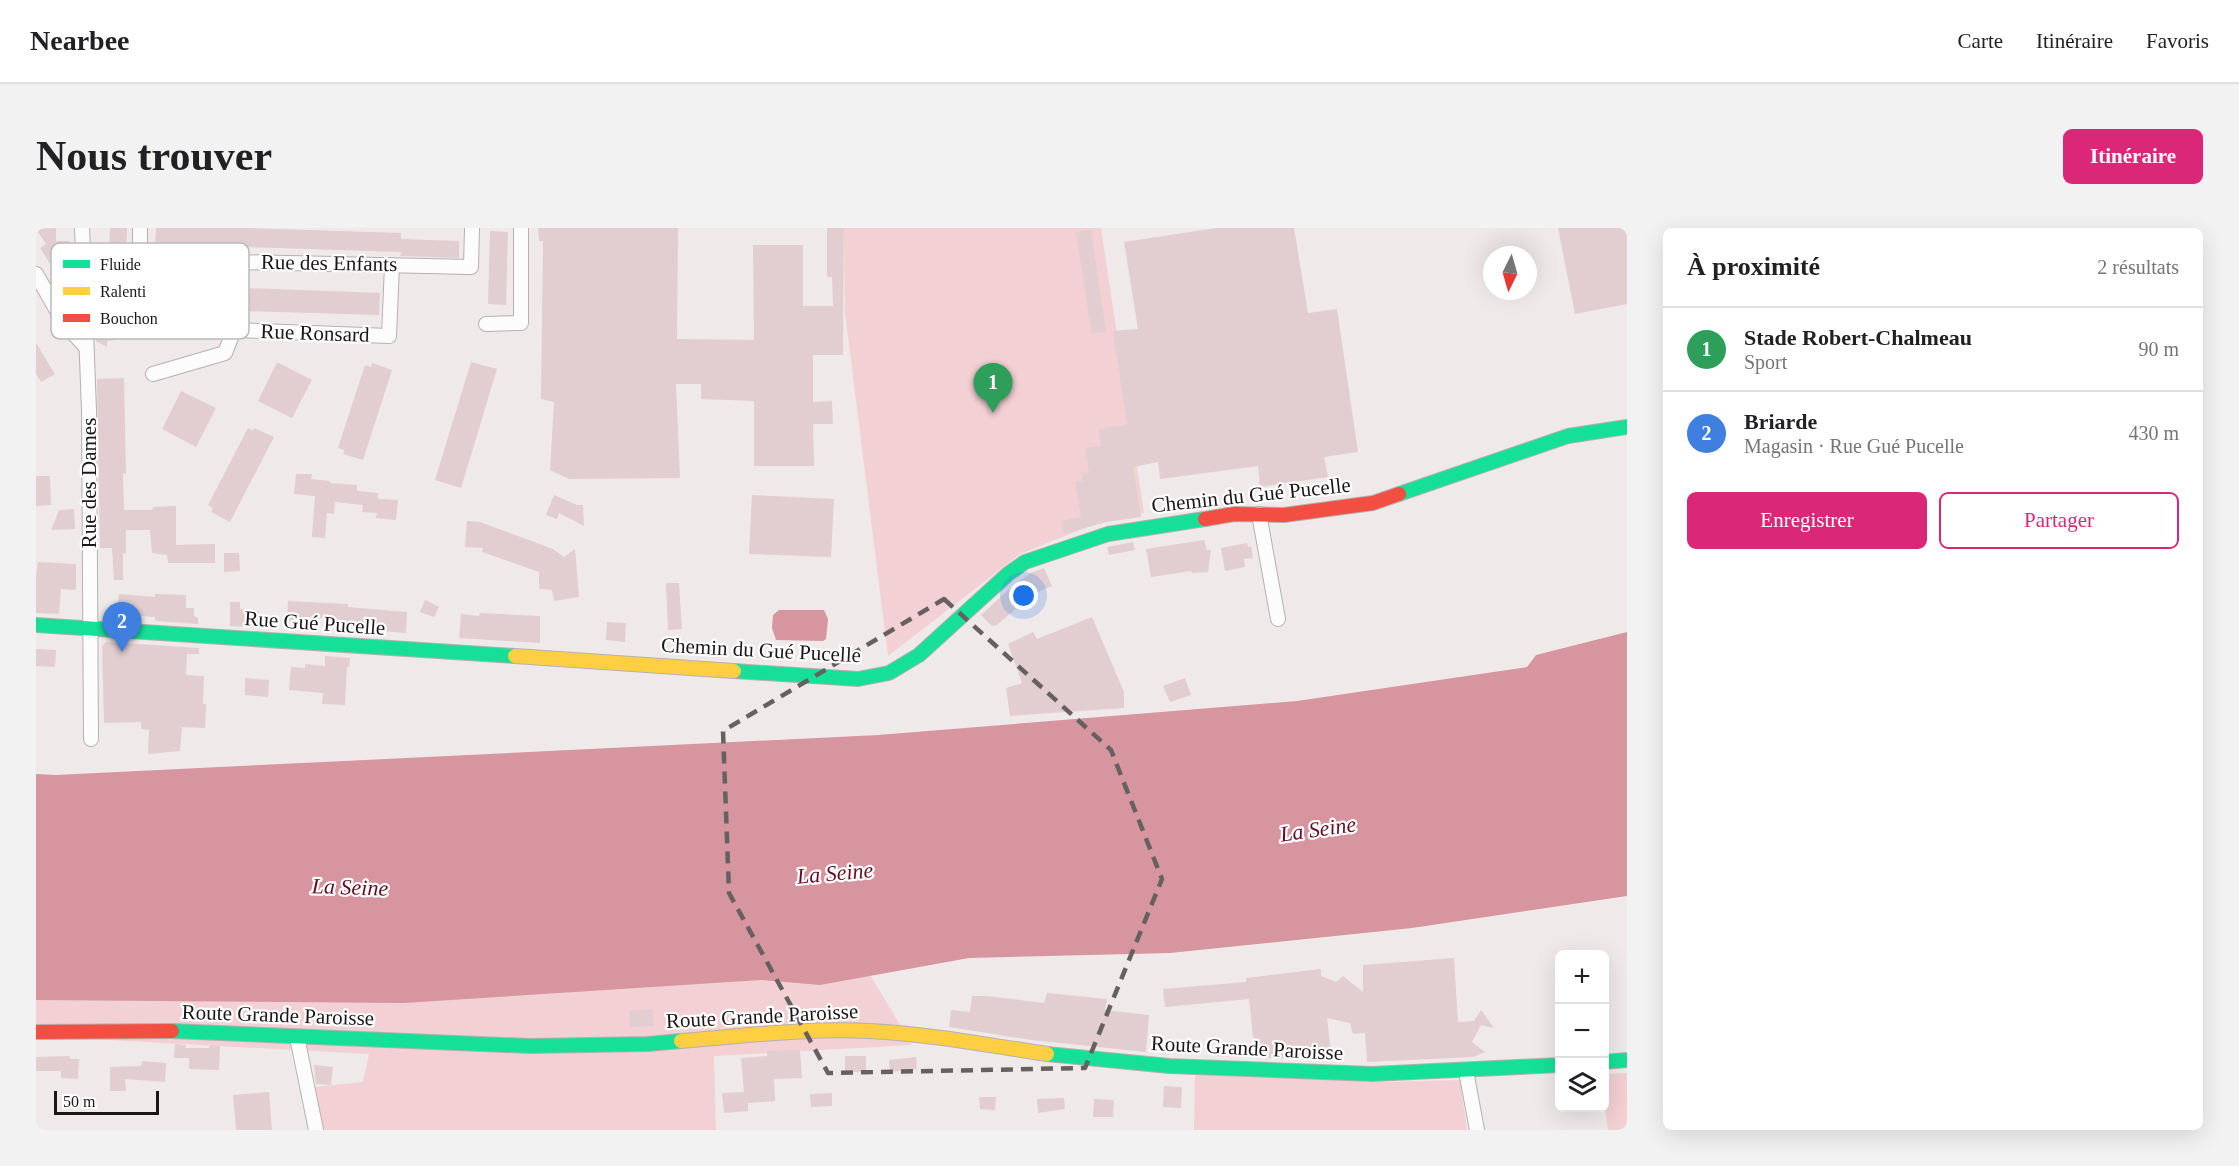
<!DOCTYPE html>
<html lang="fr">
<meta charset="utf-8">
<style>
body{margin:0;font-family:Georgia,serif;background:#f2f2f2;color:#202124}
.controls{position:absolute;right:18px;bottom:18px;display:grid;overflow:hidden;border-radius:9px;box-shadow:0 6px 24px #0002}
.controls button{width:54px;height:54px;display:grid;place-items:center;padding:0;border:0;border-bottom:2px solid #e0e0e0;background:#fff;color:#202124;font:30px sans-serif}
.compass{position:absolute;left:1447px;top:18px;width:54px;height:54px;border-radius:50%;background:#fff;box-shadow:0 6px 24px #0002;rotate:185deg}
.scale{position:absolute;left:18px;bottom:15px;width:105px;box-sizing:border-box;padding-left:6px;border:3px solid #1b1617;border-top:0;font-size:16px;line-height:21px;white-space:nowrap;color:#1b1617;-webkit-text-stroke:4px #fff;paint-order:stroke}
.you{position:absolute;left:988px;top:368px;width:21px;height:21px;margin:-15px;border:4px solid #fff;border-radius:50%;background:#1a73e8;box-shadow:0 0 0 9px #1a73e833}
.badge{display:grid;place-items:center;width:39px;height:39px;border-radius:50%;background:#db2777;color:#fff;font-size:20px;font-weight:700}
.pin{position:absolute;translate:-50% -50px;filter:drop-shadow(0 2px 3px #0008)}
.pin::after{content:'';position:absolute;top:32px;width:21px;height:18px;background:inherit;clip-path:polygon(0 0,100% 0,50% 100%)}
.list{margin:0;padding:0;list-style:none}
h2{display:flex;justify-content:space-between;align-items:center;height:78px;margin:0;padding:0 24px;font-size:26px}
h2 small{font-size:20px;font-weight:400;color:#757577}
.list li{display:grid;grid-template-columns:39px 1fr auto;gap:18px;align-items:center;box-sizing:border-box;height:84px;padding:0 24px;border-top:2px solid #e0e0e0}
.list b{display:block;font-size:22px;white-space:nowrap}
.list p{margin:0;font-size:20px;white-space:nowrap;color:#757577}
.list em{font-size:20px;font-style:normal;color:#757577}
.actions{display:flex;gap:12px;padding:18px 24px}
.actions a{flex:1;padding:14px 0;border:2px solid #db2777;border-radius:9px;text-align:center;font-size:21px;color:#db2777}
.actions .main{background:#db2777;color:#fff}
.icon{flex:none;width:33px;height:33px;fill:none;stroke:currentColor;stroke-width:2;stroke-linecap:round;stroke-linejoin:round}
.map{position:relative;flex:none;width:1591px;height:902px;overflow:hidden;border-radius:9px}
header{display:flex;align-items:center;gap:36px;box-sizing:border-box;height:84px;padding:0 30px;background:#fff;border-bottom:2px solid #e0e0e0}
header strong{font-size:28px}
nav{display:flex;gap:33px;margin-inline-start:auto;font-size:21px}
.intro{display:flex;align-items:center;justify-content:space-between;box-sizing:border-box;height:144px;padding:0 36px}
h1{margin:0;font-size:42px}
.button{padding:15px 27px;border-radius:9px;background:#db2777;color:#fff;font-size:21px;font-weight:700}
main{display:flex;gap:36px;padding:0 36px}
aside{flex:1;background:#fff;border-radius:9px;box-shadow:0 6px 24px #0002}
.map>svg:first-child{display:block}
.green{fill:#f2d0d4}
.water{fill:#d6959f}
.building{fill:#e2cdd0}
.lines{fill:none;stroke-linecap:round;stroke-linejoin:round}
.street-casing{stroke:#b5b0b1;stroke-width:16}
.fast-casing{stroke:#b5b0b1;stroke-width:16}
.slow-casing{stroke:#b5b0b1;stroke-width:16}
.jam-casing{stroke:#b5b0b1;stroke-width:16}
.street{stroke:#fdfcfc;stroke-width:14}
.fast{stroke:#16e098;stroke-width:14}
.slow{stroke:#ffcf43;stroke-width:14}
.jam{stroke:#f24e42;stroke-width:14}
.marked{fill:none;stroke:#666061;stroke-width:4.5;stroke-dasharray:12 8;stroke-linejoin:round}
.labels{text-anchor:middle;dominant-baseline:central;stroke-width:4.5;stroke-linejoin:round;paint-order:stroke}
.street-label{font-size:21px;fill:#1b1617;stroke:#fff}
.water-label{font-size:22px;font-style:italic;fill:#610e25;stroke:#fff}
.key{fill:#fff;stroke:#bbb9b9;stroke-width:1.5}
.key-label{font-size:16px;fill:#1b1617}
</style>
<header>
<strong>Nearbee</strong>
<nav><a>Carte</a><a>Itinéraire</a><a>Favoris</a></nav>
</header>
<div class="intro"><h1>Nous trouver</h1><a class="button">Itinéraire</a></div>
<main>
<div class="map">
<svg width="1591" height="902" viewBox="0 0 1591 902">
<rect width="100%" height="100%" fill="#f0e9ea"/>
<g class="green">
<path d="M 808,0 L 1065,0 L 1108,285 L 1064,294 L 984,326 L 852,428 L 809,85 Z"/>
<path d="M 830,740 L 876,817 L 678,828 L 680,902 L 282,902 L 279,859 L 327,854 L 333,826 L 0,808 L 0,766 Z"/>
<path d="M 1591,845 L 1591,902 L 1572,902 L 1568,875 L 1569,846 Z"/>
<path d="M 1159,847 L 1347,854 L 1424,852 L 1431,902 L 1158,902 Z"/>
</g>
<g class="water">
<path d="M 743,382 L 788,382 L 792,391 L 790,411 L 787,413 L 740,412 L 736,400 L 737,387 Z"/>
<path d="M 1591,404 L 1591,668 L 1376,700 L 1134,725 L 933,730 L 784,757 L 725,752 L 368,775 L 0,772 L 0,546 L 20,547 L 842,507 L 1261,473 L 1491,439 L 1500,427 Z"/>
</g>
<g class="building">
<path d="M 20,0 L 20,13 L 33,13 L 34,68 L 4,20 L 10,16 L 0,1 Z"/>
<path d="M 74,0 L 91,0 L 89,50 L 72,49 Z"/>
<path d="M 120,0 L 209,0 L 365,5 L 365,11 L 423,13 L 423,30 L 364,28 L 365,24 L 119,16 Z"/>
<path d="M 502,0 L 642,0 L 641,111 L 718,112 L 717,17 L 767,17 L 767,78 L 797,78 L 796,49 L 791,49 L 791,0 L 808,0 L 807,127 L 777,127 L 777,174 L 796,173 L 797,196 L 777,196 L 778,238 L 718,238 L 718,173 L 665,171 L 665,156 L 640,156 L 644,250 L 533,251 L 514,242 L 518,174 L 505,171 L 507,13 L 503,13 Z"/>
<path d="M 1180,0 L 1258,0 L 1272,85 L 1301,81 L 1322,224 L 1288,229 L 1292,249 L 1224,259 L 1222,238 L 1124,251 L 1122,234 L 1097,239 L 1105,289 L 1070,294 L 1028,306 L 1026,293 L 1045,289 L 1039,254 L 1047,253 L 1046,246 L 1053,245 L 1049,220 L 1065,218 L 1063,201 L 1091,197 L 1077,103 L 1102,101 L 1088,14 Z"/>
<path d="M 1522,0 L 1591,0 L 1591,76 L 1539,86 Z"/>
<path d="M 1055,2 L 1070,104 L 1056,106 L 1040,4 Z"/>
<path d="M 454,3 L 472,4 L 470,77 L 452,76 Z"/>
<path d="M 208,60 L 344,65 L 343,87 L 207,83 Z"/>
<path d="M 59,94 L 78,94 L 78,112 L 71,113 L 71,119 L 60,113 Z"/>
<path d="M 0,115 L 19,146 L 5,154 L 0,146 Z"/>
<path d="M 241,134 L 276,152 L 256,190 L 222,173 Z"/>
<path d="M 435,134 L 461,141 L 425,260 L 399,252 Z"/>
<path d="M 336,135 L 356,142 L 327,232 L 307,226 L 308,222 L 302,220 L 329,137 L 335,139 Z"/>
<path d="M 88,150 L 90,246 L 87,245 L 88,282 L 116,282 L 117,279 L 140,278 L 140,317 L 179,316 L 179,335 L 132,335 L 131,327 L 116,325 L 114,302 L 90,302 L 90,325 L 87,326 L 87,352 L 78,352 L 76,320 L 64,320 L 61,151 Z"/>
<path d="M 145,163 L 180,180 L 160,219 L 126,201 Z"/>
<path d="M 212,200 L 217,203 L 218,200 L 238,209 L 194,294 L 175,284 L 177,280 L 172,277 Z"/>
<path d="M 260,246 L 276,246 L 275,251 L 294,253 L 294,255 L 321,257 L 321,263 L 342,265 L 342,271 L 362,272 L 360,292 L 340,290 L 341,285 L 326,284 L 327,277 L 299,274 L 298,286 L 291,285 L 289,310 L 276,309 L 279,268 L 258,266 Z"/>
<path d="M 0,248 L 14,248 L 15,277 L 0,278 Z"/>
<path d="M 518,267 L 541,277 L 547,277 L 548,298 L 523,285 L 521,291 L 510,287 Z"/>
<path d="M 716,267 L 798,271 L 795,329 L 713,326 Z"/>
<path d="M 38,281 L 39,301 L 15,302 L 23,282 Z"/>
<path d="M 431,293 L 444,294 L 517,321 L 528,329 L 539,321 L 543,369 L 518,373 L 516,362 L 503,361 L 503,344 L 446,324 L 447,320 L 429,319 Z"/>
<path d="M 1168,312 L 1171,322 L 1175,322 L 1172,344 L 1156,345 L 1155,343 L 1115,349 L 1110,321 Z"/>
<path d="M 1097,314 L 1099,322 L 1073,327 L 1071,319 Z"/>
<path d="M 1211,315 L 1212,319 L 1215,318 L 1217,330 L 1208,331 L 1209,339 L 1189,343 L 1185,320 Z"/>
<path d="M 188,325 L 203,325 L 204,343 L 188,344 Z"/>
<path d="M 2,334 L 40,336 L 40,362 L 25,361 L 23,386 L 0,385 L 0,347 Z"/>
<path d="M 1008,340 L 1016,358 L 995,367 L 961,397 L 956,398 L 945,387 L 980,355 L 995,345 Z"/>
<path d="M 630,355 L 643,355 L 646,401 L 632,402 Z"/>
<path d="M 83,366 L 119,369 L 119,366 L 150,367 L 150,380 L 158,380 L 158,388 L 162,390 L 162,396 L 119,393 L 119,389 L 81,386 Z"/>
<path d="M 389,372 L 403,379 L 398,389 L 384,384 Z"/>
<path d="M 252,373 L 312,376 L 312,379 L 371,384 L 370,405 L 319,401 L 315,395 L 291,393 L 291,390 L 267,389 L 265,393 L 251,392 Z"/>
<path d="M 194,374 L 204,374 L 204,381 L 223,383 L 222,400 L 194,398 Z"/>
<path d="M 444,385 L 504,388 L 504,415 L 423,410 L 425,386 L 443,388 Z"/>
<path d="M 1056,389 L 1088,464 L 1088,480 L 974,488 L 970,460 L 986,455 L 972,416 L 997,404 L 1001,411 Z"/>
<path d="M 571,394 L 590,395 L 589,414 L 570,412 Z"/>
<path d="M 70,414 L 163,420 L 163,426 L 151,426 L 150,447 L 168,448 L 167,476 L 170,476 L 169,500 L 146,499 L 144,523 L 112,526 L 113,502 L 105,501 L 105,494 L 68,495 L 66,418 Z"/>
<path d="M 0,421 L 20,422 L 19,439 L 0,438 Z"/>
<path d="M 289,428 L 314,430 L 313,439 L 311,439 L 309,477 L 286,476 L 287,465 L 253,462 L 255,439 L 269,440 L 269,436 L 289,438 Z"/>
<path d="M 209,450 L 233,452 L 232,469 L 209,467 Z"/>
<path d="M 1149,450 L 1155,467 L 1134,474 L 1127,458 Z"/>
<path d="M 1418,730 L 1422,794 L 1438,793 L 1445,782 L 1458,800 L 1445,797 L 1436,814 L 1449,824 L 1437,829 L 1331,834 L 1329,805 L 1317,806 L 1314,795 L 1291,790 L 1296,832 L 1179,828 L 1180,817 L 1218,819 L 1213,771 L 1129,779 L 1127,761 L 1210,754 L 1210,750 L 1285,741 L 1285,748 L 1300,754 L 1307,748 L 1327,764 L 1327,737 Z"/>
<path d="M 1011,765 L 1071,771 L 1069,782 L 1113,787 L 1110,824 L 995,812 L 913,799 L 915,782 L 934,784 L 936,768 L 951,768 L 1008,775 Z"/>
<path d="M 616,781 L 618,798 L 594,799 L 593,783 Z"/>
<path d="M 139,816 L 150,817 L 149,820 L 173,820 L 174,817 L 184,818 L 183,842 L 153,841 L 153,830 L 138,830 Z"/>
<path d="M 764,822 L 766,850 L 738,851 L 739,873 L 712,875 L 712,883 L 688,885 L 686,865 L 708,864 L 705,830 L 731,828 L 731,823 Z"/>
<path d="M 34,828 L 34,831 L 43,831 L 42,851 L 25,850 L 25,843 L 0,843 L 0,829 Z"/>
<rect x="809" y="828" width="21" height="16"/>
<path d="M 880,829 L 881,841 L 854,844 L 853,832 Z"/>
<path d="M 106,833 L 130,835 L 129,854 L 89,851 L 90,863 L 74,863 L 74,839 L 105,838 Z"/>
<path d="M 278,837 L 297,839 L 295,857 L 280,856 Z"/>
<path d="M 1128,858 L 1146,859 L 1145,880 L 1127,879 Z"/>
<path d="M 233,864 L 236,902 L 200,902 L 197,867 Z"/>
<path d="M 796,865 L 796,878 L 775,879 L 774,866 Z"/>
<path d="M 943,869 L 960,869 L 959,882 L 944,881 Z"/>
<path d="M 1028,870 L 1029,881 L 1002,885 L 1001,871 Z"/>
<path d="M 1058,871 L 1078,872 L 1077,889 L 1057,889 Z"/>
</g>
<g class="lines">
<defs>
<g id="street">
<path d="M 46,0 L 53,182 L 55,511"/>
<path d="M 104,0 L 104,24 L 107,32 L 435,39 L 436,0"/>
<path d="M 0,46 L 28,95 L 49,118"/>
<path d="M 13,68 L 31,77 L 48,78"/>
<path d="M 450,96 L 485,95 L 485,0"/>
<path d="M 117,146 L 189,125 L 198,102 L 353,108 L 356,37"/>
<path d="M 1223,286 L 1242,391"/>
<path d="M 261,809 L 280,902"/>
<path d="M 1430,843 L 1441,902"/>
</g>
<g id="fast">
<path d="M 1363,266 L 1532,208 L 1591,199"/>
<path d="M 0,397 L 479,428"/>
<path d="M 698,443 L 822,451 L 853,445 L 883,427 L 972,346 L 989,334 L 1072,306 L 1169,291"/>
<path d="M 136,803 L 494,818 L 612,816 L 645,813"/>
<path d="M 1011,826 L 1133,838 L 1336,846 L 1524,837"/>
<path d="M 1568,834 L 1591,832"/>
</g>
<g id="slow">
<path d="M 479,428 L 698,443"/>
<path d="M 645,813 C 707,808 770,800 833,803 C 893,806 952,817 1011,826"/>
</g>
<g id="jam">
<path d="M 1169,291 L 1198,286 L 1248,287 L 1337,275 L 1363,266"/>
<path d="M 0,804 L 136,803"/>
</g>
</defs>
<use href="#street" class="street-casing"/>
<use href="#fast" class="fast-casing"/>
<use href="#slow" class="slow-casing"/>
<use href="#jam" class="jam-casing"/>
<use href="#street" class="street"/>
<use href="#fast" class="fast"/>
<use href="#slow" class="slow"/>
<use href="#jam" class="jam"/>
</g>
<path class="marked" d="M 908,371 L 1075,522 L 1126,651 L 1049,840 L 792,845 L 693,665 L 687,503 Z"/>
<g class="labels">
<g class="street-label">
<text transform="translate(293 35) rotate(1)">Rue des Enfants</text>
<text transform="translate(279 105) rotate(2)">Rue Ronsard</text>
<text transform="translate(53 255) rotate(-90)">Rue des Dames</text>
<text transform="translate(1215 267) rotate(-6)">Chemin du Gué Pucelle</text>
<text transform="translate(279 395) rotate(4)">Rue Gué Pucelle</text>
<text transform="translate(725 422) rotate(3)">Chemin du Gué Pucelle</text>
<text transform="translate(242 787) rotate(2)">Route Grande Paroisse</text>
<text transform="translate(726 788) rotate(-3)">Route Grande Paroisse</text>
<text transform="translate(1211 820) rotate(3)">Route Grande Paroisse</text>
</g>
<g class="water-label">
<text transform="translate(1282 601) rotate(-8)">La Seine</text>
<text transform="translate(799 645) rotate(-5)">La Seine</text>
<text transform="translate(314 659) rotate(2)">La Seine</text>
</g>
</g>
<rect x="15" y="15" width="198" height="96" rx="9" class="key"/>
<rect x="27" y="32" width="27" height="8" fill="#16e098"/>
<rect x="27" y="59" width="27" height="8" fill="#ffcf43"/>
<rect x="27" y="86" width="27" height="8" fill="#f24e42"/>
<g class="key-label">
<text x="64" y="42">Fluide</text>
<text x="64" y="69">Ralenti</text>
<text x="64" y="96">Bouchon</text>
</g>
</svg>
<div class="controls">
<button>+</button>
<button>−</button>
<button><svg class="icon" aria-label="layers" viewBox="0 0 24 24"><path d="M12 4l9 5-9 5-9-5zM3 14l9 5 9-5"/></svg></button>
</div>
<svg class="compass" viewBox="-18 -18 36 36"><path d="M0-13l5 13h-10z" fill="#e53935"/><path d="M0 13l5-13h-10z" fill="#757577"/></svg>
<div class="scale">50 m</div>
<div class="you"></div>
<div class="pin badge" style="left:957px;top:185px;background:#2e9e5b">1</div>
<div class="pin badge" style="left:86px;top:424px;background:#3f7fe0">2</div>
</div>
<aside>
<h2>À proximité<small>2 résultats</small></h2>
<ul class="list">
<li><span class="badge" style="background:#2e9e5b">1</span><div><b>Stade Robert-Chalmeau</b><p>Sport</p></div><em>90 m</em></li>
<li><span class="badge" style="background:#3f7fe0">2</span><div><b>Briarde</b><p>Magasin · Rue Gué Pucelle</p></div><em>430 m</em></li>
</ul>
<div class="actions"><a class="main">Enregistrer</a><a>Partager</a></div>
</aside>
</main>
